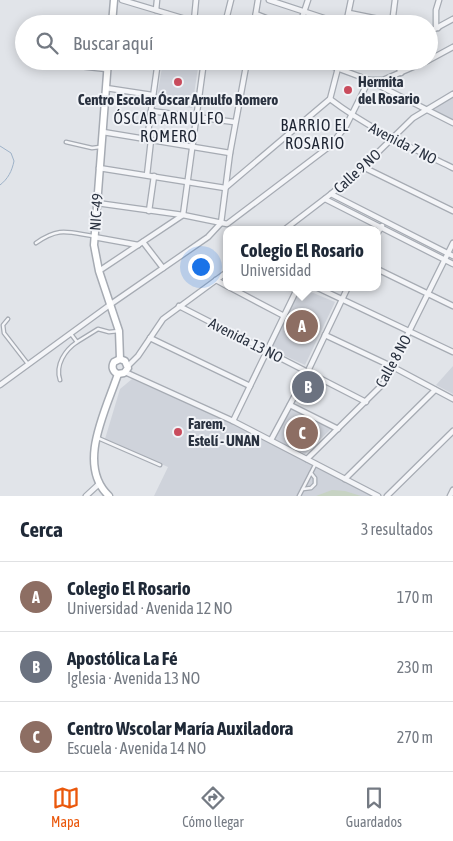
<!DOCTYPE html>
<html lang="es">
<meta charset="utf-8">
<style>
body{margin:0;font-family:"Asap Condensed",sans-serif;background:#f6f6f7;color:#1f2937}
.you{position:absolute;left:200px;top:266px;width:18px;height:18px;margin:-12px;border:4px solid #fff;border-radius:50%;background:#1a73e8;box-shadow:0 0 0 8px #1a73e833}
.badge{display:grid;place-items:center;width:32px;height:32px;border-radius:50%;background:#ea580c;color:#fff;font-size:16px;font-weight:700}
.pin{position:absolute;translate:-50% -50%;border:2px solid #fff;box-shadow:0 1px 5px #0006}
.popup{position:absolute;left:223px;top:226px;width:158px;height:65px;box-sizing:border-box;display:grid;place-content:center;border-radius:10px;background:#fff;filter:drop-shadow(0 1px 4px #0005);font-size:16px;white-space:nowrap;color:#747a83}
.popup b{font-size:19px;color:#1f2937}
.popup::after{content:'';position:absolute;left:50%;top:100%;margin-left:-10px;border:10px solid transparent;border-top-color:#fff}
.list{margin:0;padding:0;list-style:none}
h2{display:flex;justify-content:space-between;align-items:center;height:65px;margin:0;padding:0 20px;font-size:21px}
h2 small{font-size:16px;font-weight:400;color:#747a83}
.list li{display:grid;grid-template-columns:32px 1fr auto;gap:15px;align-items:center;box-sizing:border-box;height:70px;padding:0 20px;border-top:1px solid #e0e1e3}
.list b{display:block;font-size:19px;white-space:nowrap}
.list p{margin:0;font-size:16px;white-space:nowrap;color:#747a83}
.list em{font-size:16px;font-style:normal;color:#747a83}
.icon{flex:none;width:28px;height:28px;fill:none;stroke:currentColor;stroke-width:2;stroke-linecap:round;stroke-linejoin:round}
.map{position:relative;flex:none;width:453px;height:496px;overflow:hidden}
.search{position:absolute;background:#fff;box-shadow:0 2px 12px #0003;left:15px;right:15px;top:15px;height:55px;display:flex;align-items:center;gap:12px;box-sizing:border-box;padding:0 18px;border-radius:28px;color:#747a83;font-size:19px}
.sheet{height:275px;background:#fff}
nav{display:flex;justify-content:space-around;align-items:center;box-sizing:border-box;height:70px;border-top:1px solid #e0e1e3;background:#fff;font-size:14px;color:#747a83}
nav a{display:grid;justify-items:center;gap:2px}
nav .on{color:#ea580c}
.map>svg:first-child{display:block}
.built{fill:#cfd3db}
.pitch{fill:#c7d3c3}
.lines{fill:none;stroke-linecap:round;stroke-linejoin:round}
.stream{stroke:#9eb2c8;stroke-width:1}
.lane-casing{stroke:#a6abb3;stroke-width:5}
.street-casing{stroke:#a6abb3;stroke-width:7}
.secondary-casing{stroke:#a6abb3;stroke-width:9}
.path{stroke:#bfc2c8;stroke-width:1;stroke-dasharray:4 4;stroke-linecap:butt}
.lane{stroke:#f4f5f8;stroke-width:2.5}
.street{stroke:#f4f5f8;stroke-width:4.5}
.secondary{stroke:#fff;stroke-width:6}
.poi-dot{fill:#c94c5d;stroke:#f1f3f7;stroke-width:2}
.labels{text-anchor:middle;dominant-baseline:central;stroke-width:4;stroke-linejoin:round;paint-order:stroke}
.poi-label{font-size:15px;font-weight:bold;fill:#2a3240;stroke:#f1f3f7;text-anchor:start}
.street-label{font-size:15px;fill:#2a3240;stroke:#f1f3f7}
.neighbourhood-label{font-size:16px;letter-spacing:1px;fill:#1c2331;stroke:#f1f3f7}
</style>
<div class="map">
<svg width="453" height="496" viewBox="0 0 453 496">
<rect width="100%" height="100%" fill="#e1e4e9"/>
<g class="built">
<path d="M 163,61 L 199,61 L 192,108 L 156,103 Z"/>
<path d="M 453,96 L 453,121 L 432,111 Z"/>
<path d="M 299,287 L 335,302 L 305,365 L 270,349 Z"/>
<path d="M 453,366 L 453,394 L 436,385 Z"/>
<path d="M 132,379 L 235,425 L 373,496 L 154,496 L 168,467 L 105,439 L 120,389 Z"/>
<path d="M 291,408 L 333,427 L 305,454 L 274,439 Z"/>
</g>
<path class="pitch" d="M 332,490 L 345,491 L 361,496 L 316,496 Z"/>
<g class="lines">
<path class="stream" d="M 0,146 L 11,153 L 14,161 C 12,171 8,179 0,185"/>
<defs>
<g id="lane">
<path d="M 60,61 L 79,67 L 106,70"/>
<path d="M 66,142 L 92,148 L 100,147"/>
<path d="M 36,243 C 59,227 67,232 93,236"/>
<path d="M 8,319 L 3,325 L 4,333 L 28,364"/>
<path d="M 71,334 L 77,342 L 98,329 L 109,332 L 119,331"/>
<path d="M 60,380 C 55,365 65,350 77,342"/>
<path d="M 98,438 L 160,465"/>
<path d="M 303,489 L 311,488 L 315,484 L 315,478 L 311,473"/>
<path d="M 299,496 L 315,465"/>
</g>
<g id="street">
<path d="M 122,0 L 202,24"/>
<path d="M 269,0 L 342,24"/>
<path d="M 156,10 L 157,0"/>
<path d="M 349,13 L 393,22"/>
<path d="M 256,14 L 281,24"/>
<path d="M 194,21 L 196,0"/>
<path d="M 165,24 L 167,14"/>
<path d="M 225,24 L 231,0"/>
<path d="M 254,24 L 258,0"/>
<path d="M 300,24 L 308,0"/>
<path d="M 346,24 L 351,0"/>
<path d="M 392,24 L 395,0"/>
<path d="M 438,28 L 436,26 L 436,10 L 439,0"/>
<path d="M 429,32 L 453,19"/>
<path d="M 429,60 L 453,47"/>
<path d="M 318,61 L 369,80 L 383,80 L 427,61"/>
<path d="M 396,61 L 401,73"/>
<path d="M 370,81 L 453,123"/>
<path d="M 106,88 L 152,95"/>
<path d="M 330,99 C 368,128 410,147 453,168"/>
<path d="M 151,111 L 234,122"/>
<path d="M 103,132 L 230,153"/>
<path d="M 147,140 L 158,61"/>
<path d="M 363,167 L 453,211"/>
<path d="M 99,168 L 225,188 L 330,99 L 338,68"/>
<path d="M 147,175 L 151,140"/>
<path d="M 331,194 L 453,256"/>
<path d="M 325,199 L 453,264"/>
<path d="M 97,203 L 183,215 L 227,224 L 330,146 L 346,126 L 369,80"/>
<path d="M 149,211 L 154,176"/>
<path d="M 284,230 L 331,194 L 363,167 L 413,118 L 453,94"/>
<path d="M 377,234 L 382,226"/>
<path d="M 94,237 L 138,245"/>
<path d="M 143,242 L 163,268"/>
<path d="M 377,269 L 453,306"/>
<path d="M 99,271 L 183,215 L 204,61"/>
<path d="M 216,280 L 227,286"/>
<path d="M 229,287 L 284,316"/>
<path d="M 316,287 L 453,352"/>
<path d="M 179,306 L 366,402"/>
<path d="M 325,335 L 393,367 L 453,399"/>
<path d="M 150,338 L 250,386"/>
<path d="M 128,366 L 138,356 L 163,319 L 227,272"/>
<path d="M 125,372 L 233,421 L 378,496"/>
<path d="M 0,385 L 111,304 L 208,237 L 221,223 L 230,153 L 247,61"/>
<path d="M 290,405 L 338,429"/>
<path d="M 233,421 L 298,287"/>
<path d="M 271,440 L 308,371 L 348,287"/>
<path d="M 307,459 L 383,384 L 453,243"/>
<path d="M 345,479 L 435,390"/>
<path d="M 86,496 L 99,484"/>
<path d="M 387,496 L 453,431"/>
<path d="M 450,496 L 453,490"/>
</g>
<g id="secondary">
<path d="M 112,24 L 114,0"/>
<path d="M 108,61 L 94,245 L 99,271 L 119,331 L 120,359"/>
<path d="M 118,374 L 124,373 L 128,368 L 125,361 L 120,359"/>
<path d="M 118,374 C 113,372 111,367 114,362 L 120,359"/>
<path d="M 109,496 C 76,465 106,410 118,374"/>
</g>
</defs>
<use href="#lane" class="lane-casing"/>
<use href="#street" class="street-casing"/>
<use href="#secondary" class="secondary-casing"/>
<path class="path" d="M 397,18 L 425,24"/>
<use href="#lane" class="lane"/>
<use href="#street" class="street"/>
<use href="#secondary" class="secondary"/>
</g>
<g class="poi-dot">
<circle cx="178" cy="82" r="5"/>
<circle cx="348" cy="90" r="5"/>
<circle cx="178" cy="432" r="5"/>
</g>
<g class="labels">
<g class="poi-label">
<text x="358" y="81">Hermita<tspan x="358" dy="17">del Rosario</tspan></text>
<text x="178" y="99" text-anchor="middle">Centro Escolar Óscar Arnulfo Romero</text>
<text x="188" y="423">Farem,<tspan x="188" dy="17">Estelí - UNAN</tspan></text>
</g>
<g class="street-label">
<text transform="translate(403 143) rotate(27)">Avenida 7 NO</text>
<text transform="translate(357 171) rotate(-42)">Calle 9 NO</text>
<text transform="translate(96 212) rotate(-86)">NIC-49</text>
<text transform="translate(246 340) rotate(27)">Avenida 13 NO</text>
<text transform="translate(393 361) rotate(-61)">Calle 8 NO</text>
</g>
<g class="neighbourhood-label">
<text x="169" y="118">ÓSCAR ARNULFO<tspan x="169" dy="18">ROMERO</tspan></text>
<text x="315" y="125">BARRIO EL<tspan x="315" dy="18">ROSARIO</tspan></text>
</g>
</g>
</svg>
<div class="you"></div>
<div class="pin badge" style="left:302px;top:326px;background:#8d6e63">A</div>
<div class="popup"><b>Colegio El Rosario</b>Universidad</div>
<div class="pin badge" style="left:308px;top:387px;background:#6b7280">B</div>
<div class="pin badge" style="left:302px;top:433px;background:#8d6e63">C</div>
<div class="search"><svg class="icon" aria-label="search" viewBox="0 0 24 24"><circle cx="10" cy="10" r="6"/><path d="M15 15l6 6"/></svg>Buscar aquí</div>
</div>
<section class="sheet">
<h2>Cerca<small>3 resultados</small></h2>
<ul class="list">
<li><span class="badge" style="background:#8d6e63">A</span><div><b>Colegio El Rosario</b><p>Universidad · Avenida 12 NO</p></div><em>170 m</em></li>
<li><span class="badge" style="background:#6b7280">B</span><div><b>Apostólica La Fé</b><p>Iglesia · Avenida 13 NO</p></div><em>230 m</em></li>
<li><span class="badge" style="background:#8d6e63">C</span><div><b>Centro Wscolar María Auxiladora</b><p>Escuela · Avenida 14 NO</p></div><em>270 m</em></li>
</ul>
</section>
<nav>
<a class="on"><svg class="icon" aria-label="map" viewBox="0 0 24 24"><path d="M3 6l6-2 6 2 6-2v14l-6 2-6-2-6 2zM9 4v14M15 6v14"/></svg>Mapa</a>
<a><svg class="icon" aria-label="directions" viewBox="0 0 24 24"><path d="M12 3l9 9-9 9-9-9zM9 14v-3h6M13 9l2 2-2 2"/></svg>Cómo llegar</a>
<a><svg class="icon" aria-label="saved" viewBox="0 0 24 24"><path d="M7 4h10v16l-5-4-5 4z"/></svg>Guardados</a>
</nav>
